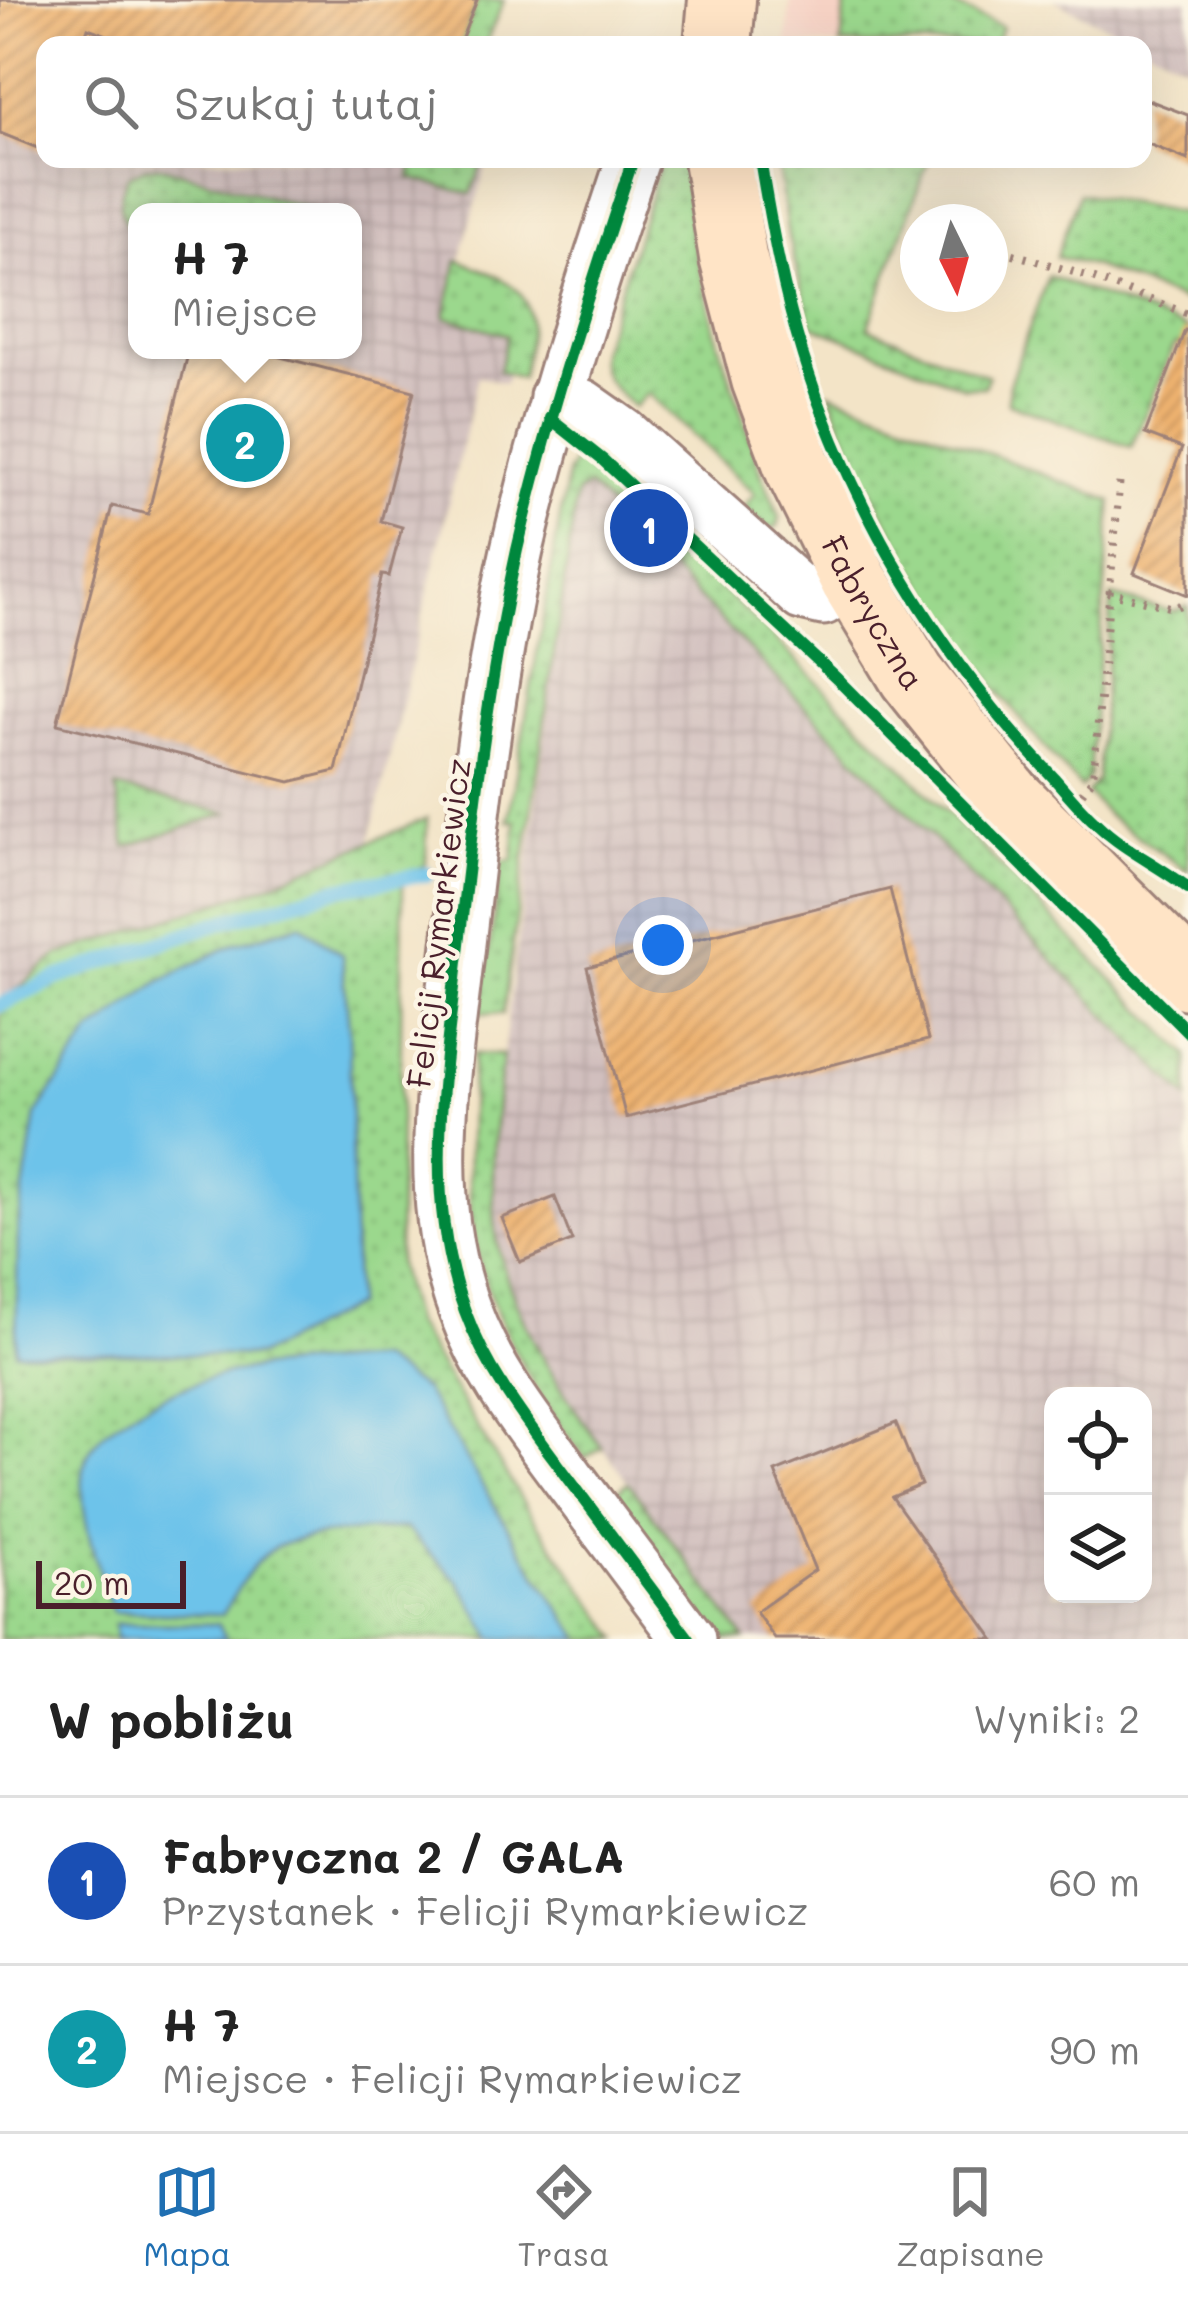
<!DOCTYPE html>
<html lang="pl">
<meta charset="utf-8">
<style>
body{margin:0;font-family:Mali,sans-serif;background:#f6f6f6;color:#222}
.controls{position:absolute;right:36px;bottom:36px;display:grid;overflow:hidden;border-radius:24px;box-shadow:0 12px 48px #0002}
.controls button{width:108px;height:108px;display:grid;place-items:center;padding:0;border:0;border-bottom:3px solid #e0e0e0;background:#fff;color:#222;font:60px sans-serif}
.compass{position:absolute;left:900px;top:204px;width:108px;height:108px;border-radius:50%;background:#fff;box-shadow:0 12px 48px #0002;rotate:175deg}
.scale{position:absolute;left:36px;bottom:30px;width:150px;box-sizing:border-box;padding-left:12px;border:6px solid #4a1f2b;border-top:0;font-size:33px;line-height:42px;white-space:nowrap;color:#4a1f2b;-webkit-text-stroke:9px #fcf5e5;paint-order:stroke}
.you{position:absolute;left:663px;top:945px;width:42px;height:42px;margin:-30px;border:9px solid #fff;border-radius:50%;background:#1a73e8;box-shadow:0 0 0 18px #1a73e833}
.badge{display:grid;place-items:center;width:78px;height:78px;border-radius:50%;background:#1f6fb2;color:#fff;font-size:39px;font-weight:700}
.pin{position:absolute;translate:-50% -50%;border:6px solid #fff;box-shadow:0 3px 12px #0006}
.popup{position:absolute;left:128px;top:203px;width:234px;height:156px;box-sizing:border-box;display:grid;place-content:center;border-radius:24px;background:#fff;filter:drop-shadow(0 3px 9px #0005);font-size:39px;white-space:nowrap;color:#767676}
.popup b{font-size:45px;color:#222}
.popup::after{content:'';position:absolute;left:50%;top:100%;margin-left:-24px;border:24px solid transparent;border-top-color:#fff}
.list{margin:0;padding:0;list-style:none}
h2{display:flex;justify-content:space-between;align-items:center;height:156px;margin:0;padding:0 48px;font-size:51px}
h2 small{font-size:39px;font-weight:400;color:#767676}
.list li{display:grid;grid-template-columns:78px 1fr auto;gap:36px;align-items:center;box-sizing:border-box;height:168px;padding:0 48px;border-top:3px solid #e0e0e0}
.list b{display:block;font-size:45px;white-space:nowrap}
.list p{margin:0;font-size:39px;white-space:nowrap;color:#767676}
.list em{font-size:39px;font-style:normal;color:#767676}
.icon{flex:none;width:66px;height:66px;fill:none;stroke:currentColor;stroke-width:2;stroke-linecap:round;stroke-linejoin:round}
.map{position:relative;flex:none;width:1188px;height:1639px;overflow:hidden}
.search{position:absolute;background:#fff;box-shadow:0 12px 48px #0002;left:36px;right:36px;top:36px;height:132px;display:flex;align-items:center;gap:30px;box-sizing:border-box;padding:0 42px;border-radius:24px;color:#767676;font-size:45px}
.sheet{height:492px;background:#fff}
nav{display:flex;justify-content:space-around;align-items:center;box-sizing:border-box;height:168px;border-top:3px solid #e0e0e0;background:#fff;font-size:33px;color:#767676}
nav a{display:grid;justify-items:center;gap:6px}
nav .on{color:#1f6fb2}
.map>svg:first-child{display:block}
.built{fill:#f6d2c4}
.industrial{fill:url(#industrial-grid);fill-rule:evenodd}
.green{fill:url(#green-dots);stroke:#727c5c;stroke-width:3}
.water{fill:#6dc3ea;stroke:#5c718a;stroke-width:3}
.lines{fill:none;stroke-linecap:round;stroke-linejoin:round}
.stream{stroke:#6dc3ea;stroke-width:15}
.building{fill:url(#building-hatch)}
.street-casing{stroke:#9e8279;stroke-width:57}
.secondary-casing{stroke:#9e8279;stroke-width:72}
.path{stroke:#9e8279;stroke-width:8;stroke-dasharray:3 9;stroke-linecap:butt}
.street{stroke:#fff;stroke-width:51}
.secondary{stroke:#ffe4c6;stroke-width:66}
.cycleway-casing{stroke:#fcf5e5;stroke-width:20}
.cycleway{stroke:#00873e;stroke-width:12}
.labels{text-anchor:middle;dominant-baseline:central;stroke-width:9;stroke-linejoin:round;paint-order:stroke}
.street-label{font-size:33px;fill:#4a1f2b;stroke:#fcf5e5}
</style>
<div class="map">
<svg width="1188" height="1639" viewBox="0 0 1188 1639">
<defs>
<pattern id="industrial-grid" width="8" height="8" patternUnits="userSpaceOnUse" patternTransform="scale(3)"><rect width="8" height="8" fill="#d1bfbe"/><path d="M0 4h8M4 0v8" fill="none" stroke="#b5a4a3"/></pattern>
<pattern id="green-dots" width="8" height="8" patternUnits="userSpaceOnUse" patternTransform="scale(3)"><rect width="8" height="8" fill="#9bd88d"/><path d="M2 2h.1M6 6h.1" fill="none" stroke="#87b97a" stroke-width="1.8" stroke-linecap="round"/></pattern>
<pattern id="building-hatch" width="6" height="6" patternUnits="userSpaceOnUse" patternTransform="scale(3)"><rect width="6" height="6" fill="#eeb270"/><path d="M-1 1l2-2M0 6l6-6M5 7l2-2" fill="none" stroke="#c3905c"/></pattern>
</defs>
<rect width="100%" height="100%" fill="#fcf5e5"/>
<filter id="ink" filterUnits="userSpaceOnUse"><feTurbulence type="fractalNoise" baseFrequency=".00833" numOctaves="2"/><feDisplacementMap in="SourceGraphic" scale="24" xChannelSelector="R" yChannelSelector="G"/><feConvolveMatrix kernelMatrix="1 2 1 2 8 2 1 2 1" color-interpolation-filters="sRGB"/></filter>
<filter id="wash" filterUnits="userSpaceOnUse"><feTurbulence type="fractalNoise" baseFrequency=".004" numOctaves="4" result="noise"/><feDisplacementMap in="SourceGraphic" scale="48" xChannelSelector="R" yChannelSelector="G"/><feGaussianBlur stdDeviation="2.7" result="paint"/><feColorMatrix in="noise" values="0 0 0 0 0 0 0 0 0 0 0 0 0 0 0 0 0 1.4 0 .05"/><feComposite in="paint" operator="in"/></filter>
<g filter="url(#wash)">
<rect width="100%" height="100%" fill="#f3e4c7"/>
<path class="built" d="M 790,0 L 846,0 L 841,45 L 787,45 Z"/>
<g class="industrial">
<path d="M 0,0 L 480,0 L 466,45 L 45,45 L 45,159 L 488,159 L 446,315 L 517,335 L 505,383 L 478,376 L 368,850 L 0,1004 ZM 137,212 L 353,212 L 353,350 L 137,350 Z"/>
<path d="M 1054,0 L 1188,0 L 1188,66 Z"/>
<path d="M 588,486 L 1188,1084 L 1188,1639 L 745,1639 L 571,1405 L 515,1304 L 495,1226 L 493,1130 L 577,493 ZM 1053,1396 L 1143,1396 L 1143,1594 L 1053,1594 Z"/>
</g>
<g class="green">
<path d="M 478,0 L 504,0 L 485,45 L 459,45 Z"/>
<path d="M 846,0 L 941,0 L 1002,27 L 995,45 L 841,45 Z"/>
<path d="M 415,159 L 438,165 L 441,159 L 484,159 L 471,194 L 410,178 Z"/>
<path d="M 662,159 L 683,159 L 691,232 L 718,340 L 762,475 L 780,517 L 778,526 L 774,529 L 764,527 L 743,508 L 755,494 L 648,393 L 634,407 C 617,391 597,377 600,352 Z"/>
<path d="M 777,159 L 929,159 L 868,328 L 988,376 L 984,387 L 964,387 L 811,325 L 788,237 Z"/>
<path d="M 158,166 L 169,169 L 323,212 L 137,212 L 136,234 C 116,219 117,197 128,176 L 146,167 Z"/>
<path d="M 1079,193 L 1188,214 L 1188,303 L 1092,266 L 1056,257 Z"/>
<path d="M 458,260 C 533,287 539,301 521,378 L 499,371 L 507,335 L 445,317 Z"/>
<path d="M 1048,276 L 1188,329 L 1188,348 L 1175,344 L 1131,447 L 1008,403 L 1009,385 Z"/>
<path d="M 829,392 L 1112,501 L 1089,777 L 1081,788 C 973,672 884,541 829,392 Z"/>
<path d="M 578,455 L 641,514 L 629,527 L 588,486 L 577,493 L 503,1014 L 480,1013 L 502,862 L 513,860 L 516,821 L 508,821 L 568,471 Z"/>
<path d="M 665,537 L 768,632 L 1188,1055 L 1188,1099 L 652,550 Z"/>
<path d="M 1112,596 L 1174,612 L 1188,606 L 1188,871 L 1109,817 L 1087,793 L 1097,780 Z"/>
<path d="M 116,788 L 228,813 L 126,847 Z"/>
<path d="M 427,818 L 426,864 L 403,880 L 398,1264 L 413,1322 L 528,1510 L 619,1639 L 0,1639 L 0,1004 L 56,956 L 266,886 Z"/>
<path d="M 473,1054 L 503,1055 C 495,1111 490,1166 495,1222 C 501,1298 557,1387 602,1447 L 585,1458 C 539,1403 486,1310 474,1238 C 465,1178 470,1114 473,1054 Z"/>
<path d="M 628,1482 L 745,1639 L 718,1639 L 610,1498 Z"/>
</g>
<g class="water">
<path d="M 301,924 L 342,955 L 349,1027 L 355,1305 L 258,1356 L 16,1352 L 18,1227 L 36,1115 L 90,1034 L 159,982 L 234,944 Z"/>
<path d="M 378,1359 L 424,1390 L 535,1572 L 581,1639 L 493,1639 L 458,1581 L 405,1528 C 370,1531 293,1532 267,1553 C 248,1568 235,1594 223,1614 L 113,1612 C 99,1573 73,1501 86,1460 C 100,1414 197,1379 240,1371 C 285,1363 333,1363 378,1359 Z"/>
<path d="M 115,1624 L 217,1624 L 226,1639 L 116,1639 Z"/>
</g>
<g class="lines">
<path class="stream" d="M 0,1005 L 58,978 L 224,921 L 340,888 L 427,874"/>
</g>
<g id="blocks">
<g class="building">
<path d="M 0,0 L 477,0 L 459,45 L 134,45 L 88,28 L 82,45 L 45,45 L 45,151 L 0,133 Z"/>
<path d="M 1143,98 L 1188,115 L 1188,160 L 1143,142 Z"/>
<path d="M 1185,330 L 1188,330 L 1188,595 L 1134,573 L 1182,448 L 1145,434 Z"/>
<path d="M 189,350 L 253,350 L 414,391 L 381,521 L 402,527 L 389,576 L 382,575 L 336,771 L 290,782 L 57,724 L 112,506 L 148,514 Z"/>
<path d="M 890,889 L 928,1040 L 626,1118 L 587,967 Z"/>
<path d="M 555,1197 L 572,1241 L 520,1262 L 502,1218 Z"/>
<path d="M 896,1423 L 921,1485 L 892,1497 L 994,1639 L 775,1639 L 756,1612 L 815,1570 L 775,1472 Z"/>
</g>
</g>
</g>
<g filter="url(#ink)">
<use href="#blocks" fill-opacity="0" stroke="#9e8279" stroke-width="3"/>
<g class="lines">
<defs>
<g id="street">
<path d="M 633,159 C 590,288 548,417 517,550 C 488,682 473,818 458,953 C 445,1071 421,1196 465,1311 C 488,1374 530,1426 569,1479 C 609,1533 649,1586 689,1639"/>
<path d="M 556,397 L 582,405 L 623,434 L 802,594 L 823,599 L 854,580"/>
</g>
<g id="secondary">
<path d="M 718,45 L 722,0"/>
<path id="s1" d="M 717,159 L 733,257 L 765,379 L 798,467 L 854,580 L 912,676 L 1011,800 L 1188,976"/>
</g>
</defs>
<use href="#street" class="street-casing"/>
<use href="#secondary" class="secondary-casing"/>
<g class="path">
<path d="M 990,247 L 1087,276 L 1188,314"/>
<path d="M 1108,592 L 1174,608 L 1188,602"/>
<path d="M 1082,793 L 1093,778 L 1120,477"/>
</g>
<use href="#street" class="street"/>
<use href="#secondary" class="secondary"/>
<defs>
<g id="cycleway">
<path d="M 633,159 C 590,288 548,417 517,550 C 488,682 473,818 458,953 C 445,1071 421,1196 465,1311 C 488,1374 530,1426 569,1479 C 609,1533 649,1586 689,1639"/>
<path d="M 760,159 C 771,226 783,291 803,356 C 852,513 942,659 1054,778 C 1068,794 1082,811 1098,825 C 1124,850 1160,866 1188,888"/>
<path d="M 550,418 L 603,460 L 837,679 L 1188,1032"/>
</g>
</defs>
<use href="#cycleway" class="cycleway-casing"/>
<use href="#cycleway" class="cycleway"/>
</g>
</g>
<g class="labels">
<g class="street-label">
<text stroke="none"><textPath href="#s1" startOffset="483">Fabryczna</textPath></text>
<text transform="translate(437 923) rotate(-83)">Felicji Rymarkiewicz</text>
</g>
</g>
</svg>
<div class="controls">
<button><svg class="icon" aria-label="locate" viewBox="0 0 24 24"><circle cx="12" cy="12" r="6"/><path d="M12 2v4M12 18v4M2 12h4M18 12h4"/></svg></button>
<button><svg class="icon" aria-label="layers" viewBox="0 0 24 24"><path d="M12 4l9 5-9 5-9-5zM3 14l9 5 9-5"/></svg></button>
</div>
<svg class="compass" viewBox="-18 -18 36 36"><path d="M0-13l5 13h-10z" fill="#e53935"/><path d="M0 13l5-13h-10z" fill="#767676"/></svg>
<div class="scale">20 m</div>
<div class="you"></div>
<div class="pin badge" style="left:649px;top:528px;background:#1a4fb4">1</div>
<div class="pin badge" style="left:245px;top:443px;background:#0f9aa8">2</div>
<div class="popup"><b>H 7</b>Miejsce</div>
<div class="search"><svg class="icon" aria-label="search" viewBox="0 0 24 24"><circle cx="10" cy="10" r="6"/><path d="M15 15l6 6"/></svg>Szukaj tutaj</div>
</div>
<section class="sheet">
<h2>W pobliżu<small>Wyniki: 2</small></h2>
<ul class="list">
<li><span class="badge" style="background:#1a4fb4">1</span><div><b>Fabryczna 2 / GALA</b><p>Przystanek · Felicji Rymarkiewicz</p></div><em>60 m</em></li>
<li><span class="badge" style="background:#0f9aa8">2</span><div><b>H 7</b><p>Miejsce · Felicji Rymarkiewicz</p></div><em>90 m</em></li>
</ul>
</section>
<nav>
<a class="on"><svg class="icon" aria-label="map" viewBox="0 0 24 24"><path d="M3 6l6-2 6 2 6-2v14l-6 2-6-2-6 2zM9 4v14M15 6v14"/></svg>Mapa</a>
<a><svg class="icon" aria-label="directions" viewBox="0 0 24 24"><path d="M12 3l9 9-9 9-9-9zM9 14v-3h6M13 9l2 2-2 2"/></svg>Trasa</a>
<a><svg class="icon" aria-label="saved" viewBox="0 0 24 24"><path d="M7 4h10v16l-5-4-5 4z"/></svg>Zapisane</a>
</nav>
